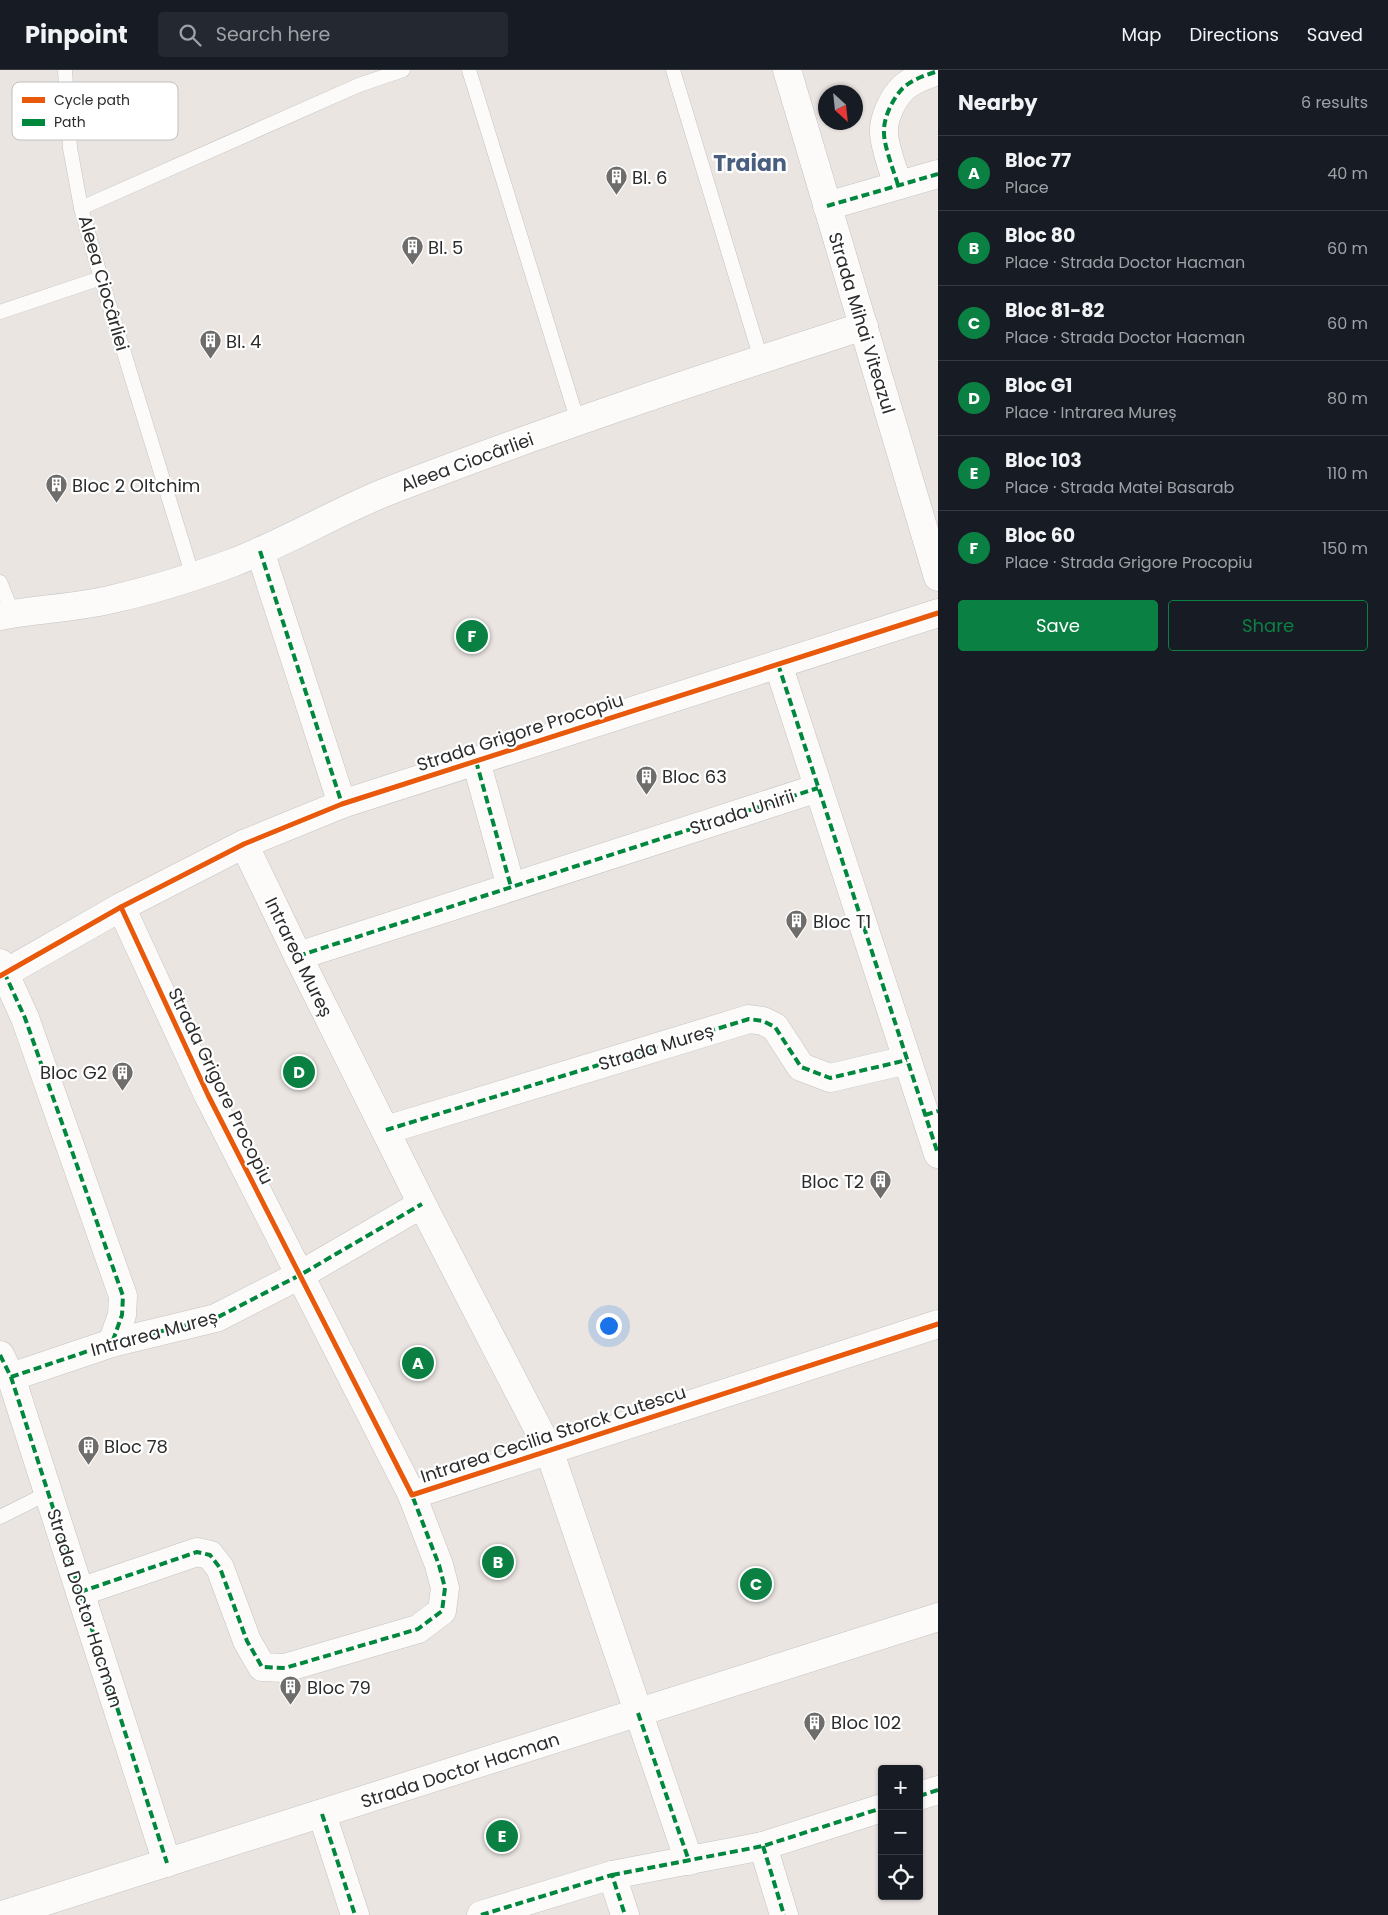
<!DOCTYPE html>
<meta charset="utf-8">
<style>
body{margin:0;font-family:Poppins,sans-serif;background:#242831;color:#f1f3f6}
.controls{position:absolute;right:15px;bottom:15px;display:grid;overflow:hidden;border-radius:5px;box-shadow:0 1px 4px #0004}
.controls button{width:45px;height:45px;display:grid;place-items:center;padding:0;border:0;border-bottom:1px solid #363941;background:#171b24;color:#f1f3f6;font:25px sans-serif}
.compass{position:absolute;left:818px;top:15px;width:45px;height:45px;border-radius:50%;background:#171b24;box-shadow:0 1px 4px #0004;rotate:153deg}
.you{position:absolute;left:608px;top:1255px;width:18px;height:18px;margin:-12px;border:4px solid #fff;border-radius:50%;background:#1a73e8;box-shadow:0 0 0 8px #1a73e833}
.badge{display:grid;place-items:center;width:32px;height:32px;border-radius:50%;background:#0b8043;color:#fff;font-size:16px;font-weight:700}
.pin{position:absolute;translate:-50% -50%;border:2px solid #fff;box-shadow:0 1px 5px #0006}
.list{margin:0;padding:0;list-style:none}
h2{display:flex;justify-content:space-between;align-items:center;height:65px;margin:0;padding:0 20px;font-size:21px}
h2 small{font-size:16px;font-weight:400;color:#9ea1a6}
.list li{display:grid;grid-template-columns:32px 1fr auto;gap:15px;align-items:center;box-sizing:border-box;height:75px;padding:0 20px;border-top:1px solid #363941}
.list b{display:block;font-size:19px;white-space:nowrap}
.list p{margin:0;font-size:16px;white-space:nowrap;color:#9ea1a6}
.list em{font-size:16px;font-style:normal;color:#9ea1a6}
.actions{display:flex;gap:10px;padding:15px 20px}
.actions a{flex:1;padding:11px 0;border:1px solid #0b8043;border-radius:5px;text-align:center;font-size:18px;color:#0b8043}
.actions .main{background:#0b8043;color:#fff}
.icon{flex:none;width:28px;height:28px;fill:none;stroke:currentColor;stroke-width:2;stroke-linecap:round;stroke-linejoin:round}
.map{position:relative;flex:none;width:938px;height:1845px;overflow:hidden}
header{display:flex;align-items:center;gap:30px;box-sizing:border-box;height:70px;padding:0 25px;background:#171b24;border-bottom:1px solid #363941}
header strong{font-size:24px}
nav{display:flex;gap:28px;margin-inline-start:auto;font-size:18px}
.search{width:350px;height:45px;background:#242831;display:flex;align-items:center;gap:12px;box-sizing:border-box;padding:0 18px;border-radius:5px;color:#9ea1a6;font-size:19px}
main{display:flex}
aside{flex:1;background:#171b24}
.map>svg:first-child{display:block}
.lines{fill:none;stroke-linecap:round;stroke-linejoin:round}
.service-casing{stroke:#c4c3c3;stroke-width:15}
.minor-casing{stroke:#c4c3c3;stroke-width:29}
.tertiary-casing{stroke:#c4c3c3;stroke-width:29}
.service{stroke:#fcfbfa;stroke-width:14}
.minor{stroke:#fcfbfa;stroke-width:28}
.tertiary{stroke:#fcfbfa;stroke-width:28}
.quiet{stroke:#00873e;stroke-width:4;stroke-dasharray:8 4;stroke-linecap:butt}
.cycleway-casing{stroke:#fff;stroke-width:8}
.cycleway{stroke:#e8590c;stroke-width:5}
.labels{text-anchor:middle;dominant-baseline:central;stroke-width:4.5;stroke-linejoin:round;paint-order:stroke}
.poi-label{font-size:18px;fill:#2c2c2c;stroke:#fff;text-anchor:start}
.street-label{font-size:18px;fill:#2c2c2c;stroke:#fff}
.district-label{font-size:22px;font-weight:bold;fill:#495e7f;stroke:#fff}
.key{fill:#fff;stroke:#c0c0c0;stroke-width:1}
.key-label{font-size:14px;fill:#2c2c2c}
</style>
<header>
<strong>Pinpoint</strong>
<div class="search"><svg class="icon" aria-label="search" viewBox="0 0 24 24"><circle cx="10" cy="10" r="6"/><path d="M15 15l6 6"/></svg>Search here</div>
<nav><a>Map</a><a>Directions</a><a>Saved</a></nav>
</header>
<main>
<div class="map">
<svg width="938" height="1845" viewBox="0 0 938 1845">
<rect width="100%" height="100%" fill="#eae5e1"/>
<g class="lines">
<defs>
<g id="service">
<path d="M 65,0 L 70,78 L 81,138 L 101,208 L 193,507"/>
<path d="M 469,0 L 578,352"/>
<path d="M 673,0 L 761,289"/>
<path d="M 81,138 L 359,15 L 403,0"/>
<path d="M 0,242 L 101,208"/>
<path d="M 0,512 L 13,544"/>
<path d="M 0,1447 L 48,1423"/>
</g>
<g id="minor">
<path d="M 898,115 C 894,102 884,76 884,63 C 883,48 893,28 903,18 C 913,9 926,5 938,1"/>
<path d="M 827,136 L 938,104"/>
<path d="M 260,481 L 342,734"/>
<path d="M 0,546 C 37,539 76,538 113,529 C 153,520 194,507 232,493 C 285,473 334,443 386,422 C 543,361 703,308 864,256"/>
<path d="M 778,594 L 938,1084"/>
<path d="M 476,691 L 511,817"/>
<path d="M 244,774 L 298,886 L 422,1134 L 549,1380 L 689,1791"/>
<path d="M 121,837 L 208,1025 L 412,1425 L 938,1254"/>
<path d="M 298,886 L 818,718"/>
<path d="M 0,893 L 25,948 L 123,1226 L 122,1245 L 112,1273"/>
<path d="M 0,906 L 121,837 L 244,774 L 342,734 L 938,543"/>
<path d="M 386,1060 L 749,949 L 763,951 L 775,957 L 801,997 L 830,1008 L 907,990"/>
<path d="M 0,1285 L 11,1307 L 167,1793"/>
<path d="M 11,1307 L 112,1273 L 216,1248 L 300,1205 L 422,1134"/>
<path d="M 80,1522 L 197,1482 L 210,1485 L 220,1498 L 247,1571 L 262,1597 L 285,1598 L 418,1559 L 442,1541 L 445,1518 L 439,1495 L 412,1425"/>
<path d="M 919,1726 L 938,1720"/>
<path d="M 322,1744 L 355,1845"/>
<path d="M 763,1776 L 784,1845"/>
<path d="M 612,1805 L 763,1776 L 882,1738"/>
<path d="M 2,1845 L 938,1547"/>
<path d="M 481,1845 L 612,1805 L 625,1845"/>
</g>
<path id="tertiary" d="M 787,0 L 938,507"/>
</defs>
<use href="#service" class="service-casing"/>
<use href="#minor" class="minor-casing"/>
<use href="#tertiary" class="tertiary-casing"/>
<use href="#service" class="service"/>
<use href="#minor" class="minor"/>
<use href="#tertiary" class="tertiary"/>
<g class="quiet">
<path d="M 898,115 C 894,102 884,76 884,63 C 883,48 893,28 903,18 C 913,9 926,5 938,1"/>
<path d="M 827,136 L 938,104"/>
<path d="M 260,481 L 342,734"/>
<path d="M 778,594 L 938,1084"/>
<path d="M 476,691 L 511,817"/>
<path d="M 298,886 L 818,718"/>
<path d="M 4,902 L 25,948 L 123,1226 L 122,1245 L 112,1273"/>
<path d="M 925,1045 L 938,1041"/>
<path d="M 386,1060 L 749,949 L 763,951 L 775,957 L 801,997 L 830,1008 L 907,990"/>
<path d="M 0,1285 L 11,1307 L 167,1793"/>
<path d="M 11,1307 L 112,1273 L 216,1248 L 300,1205 L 422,1134"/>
<path d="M 80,1522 L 197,1482 L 210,1485 L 220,1498 L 247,1571 L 262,1597 L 285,1598 L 418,1559 L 442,1541 L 445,1518 L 439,1495 L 412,1425"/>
<path d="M 638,1643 L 689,1791"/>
<path d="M 919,1726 L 938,1720"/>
<path d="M 322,1744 L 355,1845"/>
<path d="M 763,1776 L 784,1845"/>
<path d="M 612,1805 L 763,1776 L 882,1738"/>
<path d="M 481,1845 L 612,1805 L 625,1845"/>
</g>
<defs>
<g id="cycleway">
<path d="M 121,837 L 208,1025 L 412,1425 L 938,1254"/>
<path d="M 0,906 L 121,837 L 244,774 L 342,734 L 938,543"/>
</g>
</defs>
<use href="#cycleway" class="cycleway-casing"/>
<use href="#cycleway" class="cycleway"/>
</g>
<defs>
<symbol id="building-pin" viewBox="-11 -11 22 30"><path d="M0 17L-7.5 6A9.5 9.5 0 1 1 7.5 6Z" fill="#6e6d6b" stroke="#fff"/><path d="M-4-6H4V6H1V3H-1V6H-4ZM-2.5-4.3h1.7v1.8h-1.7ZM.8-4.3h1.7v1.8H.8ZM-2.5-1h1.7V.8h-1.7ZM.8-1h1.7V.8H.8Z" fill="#fff"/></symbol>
</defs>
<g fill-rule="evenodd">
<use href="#building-pin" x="604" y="94" width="25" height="34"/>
<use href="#building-pin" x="400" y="164" width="25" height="34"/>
<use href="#building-pin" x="198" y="258" width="25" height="34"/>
<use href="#building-pin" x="44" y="402" width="25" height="34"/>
<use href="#building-pin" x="634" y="694" width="25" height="34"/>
<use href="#building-pin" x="784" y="838" width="25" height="34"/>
<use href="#building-pin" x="110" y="990" width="25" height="34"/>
<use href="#building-pin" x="868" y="1098" width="25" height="34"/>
<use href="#building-pin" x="76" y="1364" width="25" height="34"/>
<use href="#building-pin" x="278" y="1604" width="25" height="34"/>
<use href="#building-pin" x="802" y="1640" width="25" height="34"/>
</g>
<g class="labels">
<g class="poi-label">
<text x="632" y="107">Bl. 6</text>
<text x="428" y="177">Bl. 5</text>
<text x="226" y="271">Bl. 4</text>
<text x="72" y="415">Bloc 2 Oltchim</text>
<text x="662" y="706">Bloc 63</text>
<text x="813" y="851">Bloc T1</text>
<text x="107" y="1002" text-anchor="end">Bloc G2</text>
<text x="864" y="1111" text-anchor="end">Bloc T2</text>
<text x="104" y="1376">Bloc 78</text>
<text x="307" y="1617">Bloc 79</text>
<text x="831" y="1652">Bloc 102</text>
</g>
<g class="street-label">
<text transform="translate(104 213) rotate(74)">Aleea Ciocârliei</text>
<text transform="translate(862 253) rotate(73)">Strada Mihai Viteazul</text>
<text transform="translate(467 392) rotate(-20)">Aleea Ciocârliei</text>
<text transform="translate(520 662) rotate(-18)">Strada Grigore Procopiu</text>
<text transform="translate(742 742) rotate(-18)">Strada Unirii</text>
<text transform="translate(299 887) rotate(64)">Intrarea Mureș</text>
<text transform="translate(656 977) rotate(-17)">Strada Mureș</text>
<text transform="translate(221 1016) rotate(64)">Strada Grigore Procopiu</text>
<text transform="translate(154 1263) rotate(-15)">Intrarea Mureș</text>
<text transform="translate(553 1364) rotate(-18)">Intrarea Cecilia Storck Cutescu</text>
<text transform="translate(85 1538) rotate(72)">Strada Doctor Hacman</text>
<text transform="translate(460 1700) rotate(-18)">Strada Doctor Hacman</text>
</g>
<g class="district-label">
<text x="750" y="93">Traian</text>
</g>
</g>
<rect x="12" y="12" width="166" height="58" rx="8" class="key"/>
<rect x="22" y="27" width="23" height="6" fill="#e8590c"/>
<rect x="22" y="49" width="23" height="7" fill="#00873e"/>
<g class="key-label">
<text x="54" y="35">Cycle path</text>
<text x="54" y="57">Path</text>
</g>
</svg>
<div class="controls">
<button>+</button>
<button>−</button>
<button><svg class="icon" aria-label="locate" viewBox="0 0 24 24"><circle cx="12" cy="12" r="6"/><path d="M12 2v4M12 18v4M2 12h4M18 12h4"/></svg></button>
</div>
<svg class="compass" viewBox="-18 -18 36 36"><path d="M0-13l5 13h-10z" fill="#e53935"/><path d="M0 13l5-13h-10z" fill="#9ea1a6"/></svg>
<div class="you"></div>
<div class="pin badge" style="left:418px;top:1293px">A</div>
<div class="pin badge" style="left:498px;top:1492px">B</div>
<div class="pin badge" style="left:756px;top:1514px">C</div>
<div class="pin badge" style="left:299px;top:1002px">D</div>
<div class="pin badge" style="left:502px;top:1766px">E</div>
<div class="pin badge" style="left:472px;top:566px">F</div>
</div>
<aside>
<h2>Nearby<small>6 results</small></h2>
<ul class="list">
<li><span class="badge">A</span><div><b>Bloc 77</b><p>Place</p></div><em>40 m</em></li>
<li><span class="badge">B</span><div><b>Bloc 80</b><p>Place · Strada Doctor Hacman</p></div><em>60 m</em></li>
<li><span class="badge">C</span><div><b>Bloc 81-82</b><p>Place · Strada Doctor Hacman</p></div><em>60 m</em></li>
<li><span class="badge">D</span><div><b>Bloc G1</b><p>Place · Intrarea Mureș</p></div><em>80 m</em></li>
<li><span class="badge">E</span><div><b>Bloc 103</b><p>Place · Strada Matei Basarab</p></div><em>110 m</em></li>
<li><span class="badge">F</span><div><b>Bloc 60</b><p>Place · Strada Grigore Procopiu</p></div><em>150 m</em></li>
</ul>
<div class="actions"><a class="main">Save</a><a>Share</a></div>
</aside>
</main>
